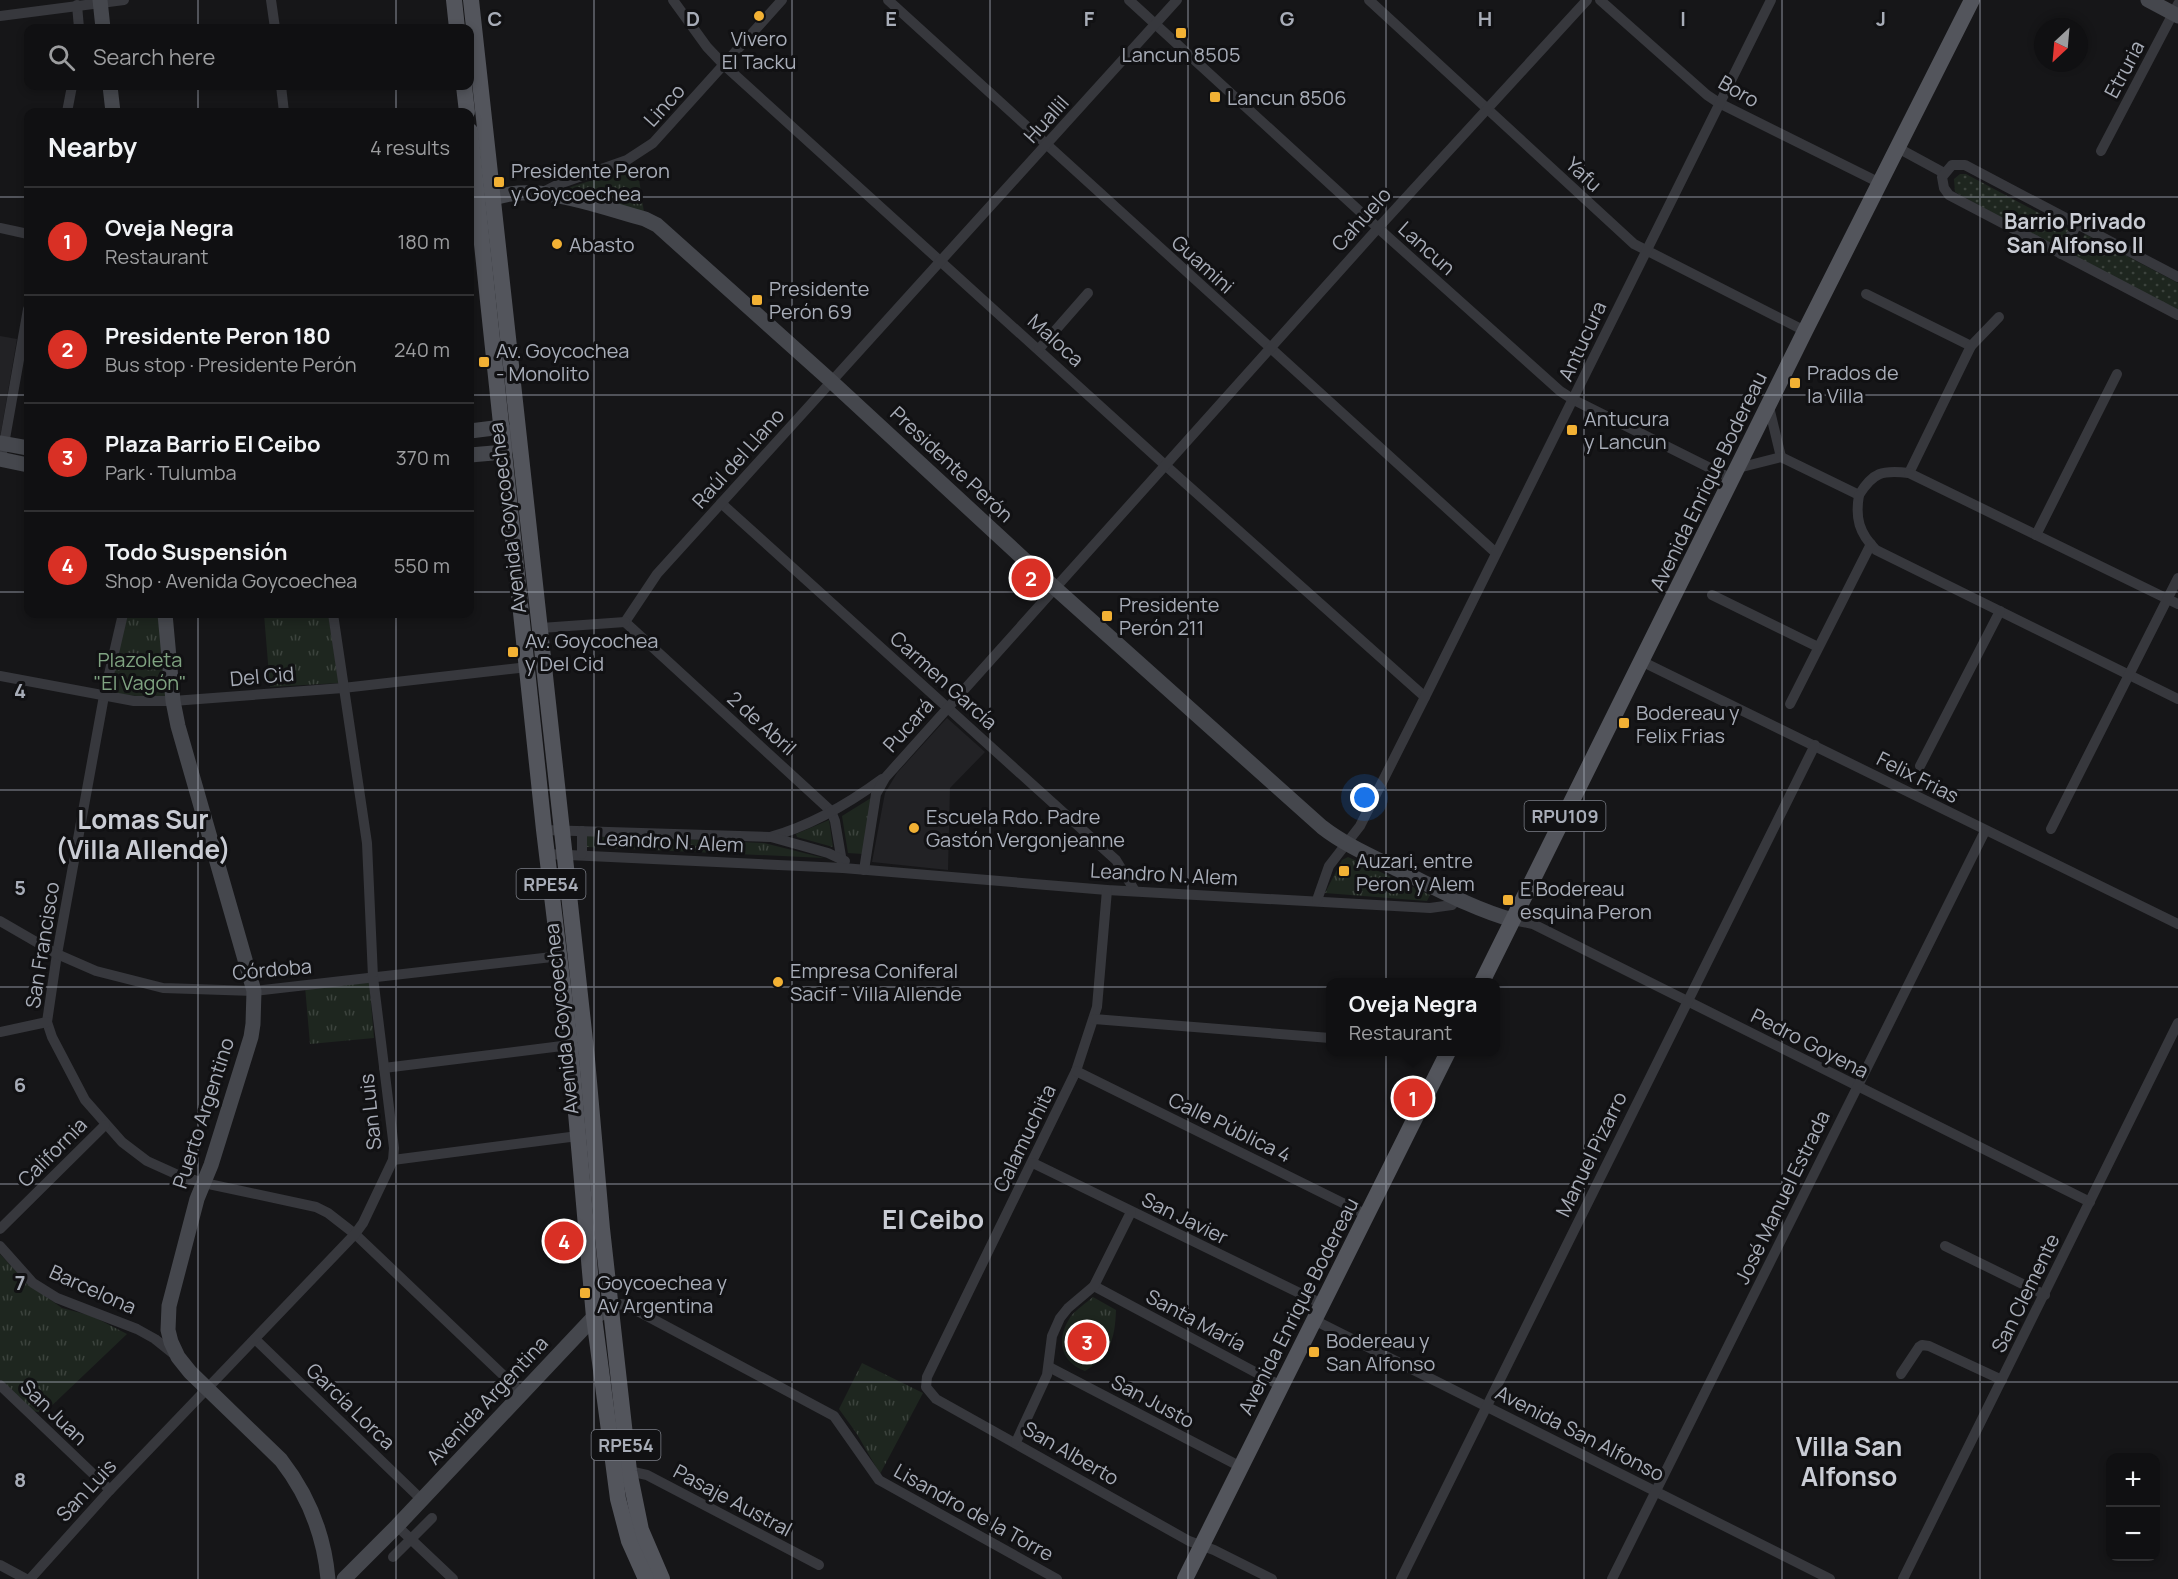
<!DOCTYPE html>
<meta charset="utf-8">
<style>
body{margin:0;font-family:Manrope,sans-serif;background:#19191b;color:#f1f3f6}
.controls{position:absolute;right:18px;bottom:18px;display:grid;overflow:hidden;border-radius:12px;box-shadow:0 3px 9px #0003}
.controls button{width:54px;height:54px;display:grid;place-items:center;padding:0;border:0;border-bottom:2px solid #303032;background:#101012;color:#f1f3f6;font:30px sans-serif}
.compass{position:absolute;left:2034px;top:18px;width:54px;height:54px;border-radius:50%;background:#101012;box-shadow:0 3px 9px #0003;rotate:206deg}
.you{position:absolute;left:1365px;top:798px;width:21px;height:21px;margin:-15px;border:4px solid #fff;border-radius:50%;background:#1a73e8;box-shadow:0 0 0 9px #1a73e833}
.badge{display:grid;place-items:center;width:39px;height:39px;border-radius:50%;background:#d93025;color:#fff;font-size:20px;font-weight:700}
.pin{position:absolute;translate:-50% -50%;border:3px solid #fff;box-shadow:0 2px 6px #0006}
.popup{position:absolute;left:1326px;top:978px;width:174px;height:78px;box-sizing:border-box;display:grid;place-content:center;border-radius:12px;background:#101012;filter:drop-shadow(0 2px 4px #0005);font-size:20px;white-space:nowrap;color:#9c9d9f}
.popup b{font-size:22px;color:#f1f3f6}
.popup::after{content:'';position:absolute;left:50%;top:100%;margin-left:-12px;border:12px solid transparent;border-top-color:#101012}
.list{margin:0;padding:0;list-style:none}
h2{display:flex;justify-content:space-between;align-items:center;height:78px;margin:0;padding:0 24px;font-size:26px}
h2 small{font-size:20px;font-weight:400;color:#9c9d9f}
.list li{display:grid;grid-template-columns:39px 1fr auto;gap:18px;align-items:center;box-sizing:border-box;height:108px;padding:0 24px;border-top:2px solid #303032}
.list b{display:block;font-size:22px;white-space:nowrap}
.list p{margin:0;font-size:20px;white-space:nowrap;color:#9c9d9f}
.list em{font-size:20px;font-style:normal;color:#9c9d9f}
.icon{flex:none;width:33px;height:33px;fill:none;stroke:currentColor;stroke-width:2;stroke-linecap:round;stroke-linejoin:round}
.map{position:relative;flex:none;width:2178px;height:1579px;overflow:hidden}
.search{position:absolute;background:#101012;box-shadow:0 3px 9px #0003;left:24px;top:24px;width:450px;height:66px;display:flex;align-items:center;gap:15px;box-sizing:border-box;padding:0 21px;border-radius:12px;color:#9c9d9f;font-size:22px}
.panel{position:absolute;background:#101012;box-shadow:0 3px 9px #0003;left:24px;top:108px;width:450px;height:510px;border-radius:12px}
.map>svg:first-child{display:block}
.built{fill:#222225}
.grass{fill:url(#grass-dots)}
.park{fill:url(#park-tufts)}
.lines{fill:none;stroke-linecap:round;stroke-linejoin:round}
.minor{stroke:#37383d;stroke-width:10}
.secondary{stroke:#45474d;stroke-width:15}
.primary{stroke:#53555c;stroke-width:16}
.grid{fill:none;stroke:#a8adb8;stroke-width:1.5;stroke-opacity:0.55}
.poi-dot{fill:#f2b134;stroke:#111113;stroke-width:2}
.labels{text-anchor:middle;dominant-baseline:central;stroke-width:6;stroke-linejoin:round;paint-order:stroke}
.shield{fill:#111113;stroke:#7b7e86;stroke-width:1.5}
.shield-label{font-size:18px;font-weight:bold;fill:#a8adb8}
.poi-label{font-size:20px;fill:#a8adb8;stroke:#111113;text-anchor:start}
.street-label{font-size:20px;fill:#a8adb8;stroke:#111113}
.park-label{font-size:20px;fill:#7fa381;stroke:#111113}
.neighbourhood-label{font-size:21px;font-weight:bold;fill:#c9ccd4;stroke:#111113}
.district-label{font-size:26px;font-weight:bold;fill:#c9ccd4;stroke:#111113}
.grid-label{font-size:20px;text-anchor:middle;font-weight:bold;fill:#a8adb8;stroke:#111113;stroke-width:6;stroke-linejoin:round;paint-order:stroke}
</style>
<div class="map">
<svg width="2178" height="1579" viewBox="0 0 2178 1579">
<defs>
<pattern id="grass-dots" width="8" height="8" patternUnits="userSpaceOnUse" patternTransform="scale(1.5)"><rect width="8" height="8" fill="#1e261f"/><path d="M2 2h.1M6 6h.1" fill="none" stroke="#3c433d" stroke-width="1.8" stroke-linecap="round"/></pattern>
<pattern id="park-tufts" width="24" height="20" patternUnits="userSpaceOnUse" patternTransform="scale(1.5)"><rect width="24" height="20" fill="#1e261f"/><path d="M3 7l-1-3M5 7V3M7 7l1-3M15 17l-1-3M17 17v-4M19 17l1-3" fill="none" stroke="#3c433d"/></pattern>
</defs>
<rect width="100%" height="100%" fill="#161618"/>
<g class="built">
<path d="M 0,336 L 17,339 L 0,438 Z"/>
<path d="M 947,718 L 985,752 L 950,788 L 948,870 L 872,862 L 885,793 L 897,773 Z"/>
</g>
<g class="grass">
<path d="M 1960,174 L 1966,174 L 2069,229 L 2058,249 L 1955,192 L 1954,179 Z"/>
<path d="M 2085,234 L 2178,283 L 2178,312 L 2073,257 Z"/>
</g>
<g class="park">
<path d="M 637,166 L 645,219 L 558,191 Z"/>
<path d="M 125,614 L 161,614 L 167,698 L 109,694 Z"/>
<path d="M 264,614 L 328,614 L 339,683 L 270,687 Z"/>
<path d="M 871,798 L 863,854 L 848,853 L 842,816 Z"/>
<path d="M 829,820 L 833,847 L 797,837 L 796,834 Z"/>
<path d="M 587,835 L 764,843 L 824,858 L 587,847 Z"/>
<path d="M 1348,857 L 1430,895 L 1427,901 L 1325,893 L 1342,860 Z"/>
<path d="M 369,981 L 374,1038 L 310,1044 L 305,986 Z"/>
<path d="M 0,1254 L 28,1284 L 62,1308 L 92,1316 L 127,1334 L 44,1413 L 32,1411 L 0,1382 Z"/>
<path d="M 1093,1297 L 1116,1310 C 1115,1339 1110,1356 1085,1371 C 1059,1361 1056,1338 1071,1316 C 1077,1309 1086,1303 1093,1297 Z"/>
<path d="M 862,1363 L 923,1393 L 880,1474 L 857,1434 L 839,1409 Z"/>
</g>
<g class="lines">
<g class="minor">
<path d="M 271,0 L 275,28"/>
<path d="M 673,0 L 707,47 L 724,65 L 1165,465 L 1425,697"/>
<path d="M 888,0 L 1496,553"/>
<path d="M 1129,0 L 1378,228 L 1560,391 L 1574,400 L 1732,479"/>
<path d="M 1369,0 L 1634,244 L 1805,331"/>
<path d="M 1600,0 L 1707,95 L 1719,103 L 1880,183"/>
<path d="M 77,5 L 79,28"/>
<path d="M 0,16 L 124,0"/>
<path d="M 281,86 L 284,112"/>
<path d="M 67,112 L 72,86"/>
<path d="M 1898,148 L 1944,173"/>
<path d="M 2101,151 L 2178,4"/>
<path d="M 543,192 L 559,184 L 627,160 L 653,143 L 782,0"/>
<path d="M 0,228 L 28,234"/>
<path d="M 2061,254 L 2077,224"/>
<path d="M 2178,277 L 1965,165 L 1952,165 L 1942,177 L 1944,188 L 1949,195 L 2178,315"/>
<path d="M 1866,294 L 1971,346"/>
<path d="M 1039,349 L 1088,293"/>
<path d="M 1769,407 L 1781,457"/>
<path d="M 3,450 L 28,309"/>
<path d="M 1738,468 L 1781,457 L 1859,495 C 1873,472 1882,470 1909,473 L 1971,346 L 1999,317"/>
<path d="M 1909,473 L 2178,604"/>
<path d="M 1859,495 C 1855,518 1859,533 1876,550 L 2178,699"/>
<path d="M 721,503 L 1116,860 L 1135,891"/>
<path d="M 2036,535 L 2117,374"/>
<path d="M 1712,595 L 1818,647"/>
<path d="M 123,614 L 104,696 L 57,954 L 47,1022 L 52,1037 L 85,1100 L 122,1142 L 147,1161 L 178,1175 L 204,1183 L 316,1207 L 328,1213 L 355,1234 L 522,1393"/>
<path d="M 625,622 L 657,574 L 1177,0"/>
<path d="M 625,622 L 831,811 L 835,821 L 843,868"/>
<path d="M 541,628 L 625,622"/>
<path d="M 1641,661 L 2178,924"/>
<path d="M 0,676 L 134,701 L 173,701 L 343,688 L 528,667"/>
<path d="M 1790,704 L 1871,544"/>
<path d="M 1920,766 L 2000,611"/>
<path d="M 2051,829 L 2178,578"/>
<path d="M 544,830 L 770,837 C 810,826 848,804 882,779"/>
<path d="M 771,837 L 828,853 L 845,861"/>
<path d="M 547,854 L 843,868 L 1107,890 L 1430,908 L 1452,905 L 1458,898"/>
<path d="M 582,854 L 582,831"/>
<path d="M 864,870 L 876,794 L 885,778 L 1378,228 L 1587,0"/>
<path d="M 1107,890 L 1097,1007 L 1076,1071 L 927,1377 L 926,1387 L 936,1399 L 1189,1541 L 1214,1550 L 1272,1579"/>
<path d="M 1317,900 L 1329,866 L 1360,826 L 1425,697 L 1771,0"/>
<path d="M 1513,920 L 1533,924 L 2090,1202"/>
<path d="M 0,921 L 57,954 L 96,971 L 163,988 L 254,991 L 561,956"/>
<path d="M 1094,1019 L 1330,1038"/>
<path d="M 0,1032 L 47,1022"/>
<path d="M 384,1068 L 570,1045"/>
<path d="M 1076,1071 L 1367,1215"/>
<path d="M 393,1160 L 578,1136"/>
<path d="M 1033,1163 L 1322,1304"/>
<path d="M 0,1229 L 105,1125"/>
<path d="M 0,1246 L 33,1283 L 57,1298 L 137,1329 L 155,1339 L 175,1355"/>
<path d="M 1945,1246 L 2045,1295"/>
<path d="M 1094,1286 L 1281,1386"/>
<path d="M 611,1306 L 622,1304 L 632,1308 L 834,1416 L 879,1480 L 1057,1579"/>
<path d="M 1314,1320 L 1830,1579"/>
<path d="M 255,1339 L 422,1500"/>
<path d="M 1049,1367 L 1241,1467"/>
<path d="M 1901,1374 L 1919,1347 L 1922,1345 L 1929,1346 L 2002,1380"/>
<path d="M 0,1385 L 110,1490"/>
<path d="M 1016,1442 L 1047,1375 L 1052,1336 L 1060,1318 L 1068,1308 L 1094,1286 L 1131,1212"/>
<path d="M 629,1471 L 647,1475 L 819,1565"/>
<path d="M 397,1526 L 453,1579"/>
<path d="M 393,1557 L 432,1518"/>
<path d="M 0,1565 L 26,1579"/>
<path d="M 30,1579 L 110,1490 L 355,1234 L 363,1223 L 393,1160 L 394,1148 L 373,977 L 367,843 L 333,614"/>
<path d="M 1401,1579 L 1815,745"/>
<path d="M 1612,1579 L 1985,831"/>
<path d="M 1903,1579 L 2178,1023"/>
</g>
<g class="secondary">
<path d="M 100,0 L 103,28"/>
<path d="M 2148,0 L 2178,16"/>
<path d="M 110,86 L 113,112"/>
<path d="M 494,198 C 540,182 599,207 645,219 L 657,225 L 831,381 L 1055,588 L 1322,827 C 1345,845 1373,857 1399,870 C 1436,888 1473,909 1513,920"/>
<path d="M 470,431 L 502,427 L 508,436"/>
<path d="M 0,443 L 28,448"/>
<path d="M 470,455 L 505,452 L 508,443"/>
<path d="M 0,459 L 28,465"/>
<path d="M 165,614 L 173,701 L 178,726 L 254,991 L 253,1024 L 251,1037 L 211,1165 L 197,1199 L 169,1306 L 168,1330 L 171,1342 L 178,1357 L 190,1372 L 281,1460 C 309,1496 324,1534 328,1579"/>
<path d="M 344,1579 L 397,1526 L 594,1317 L 601,1313"/>
</g>
<g class="primary">
<path d="M 454,0 L 457,28"/>
<path d="M 471,0 L 587,1059 L 602,1229 L 629,1471 L 641,1530 L 662,1579"/>
<path d="M 464,86 L 467,112"/>
<path d="M 470,131 L 544,830 L 570,1045 L 594,1317 L 618,1499 L 629,1541 L 646,1579"/>
<path d="M 1482,982 L 1805,331 L 1972,0"/>
<path d="M 1185,1579 L 1448,1052"/>
</g>
</g>
<path class="grid" d="M 198,0 L 198,28M 396,0 L 396,28M 594,0 L 594,1579M 792,0 L 792,1579M 990,0 L 990,1579M 1188,0 L 1188,1579M 1386,0 L 1386,1579M 1584,0 L 1584,1579M 1782,0 L 1782,1579M 1980,0 L 1980,1579M 198,86 L 198,112M 396,86 L 396,112M 0,197 L 28,197M 470,197 L 2178,197M 0,395 L 28,395M 470,395 L 2178,395M 0,592 L 28,592M 470,592 L 2178,592M 198,614 L 198,1579M 396,614 L 396,1579M 0,790 L 2178,790M 0,987 L 2178,987M 0,1184 L 2178,1184M 0,1382 L 2178,1382"/>
<g class="poi-dot">
<circle cx="759" cy="16" r="6"/>
<rect x="1175" y="27" width="12" height="12" rx="3"/>
<rect x="1209" y="91" width="12" height="12" rx="3"/>
<rect x="493" y="176" width="12" height="12" rx="3"/>
<circle cx="557" cy="244" r="6"/>
<rect x="751" y="294" width="12" height="12" rx="3"/>
<rect x="478" y="356" width="12" height="12" rx="3"/>
<rect x="1789" y="377" width="12" height="12" rx="3"/>
<rect x="1566" y="424" width="12" height="12" rx="3"/>
<rect x="1101" y="610" width="12" height="12" rx="3"/>
<rect x="507" y="646" width="12" height="12" rx="3"/>
<rect x="1618" y="717" width="12" height="12" rx="3"/>
<circle cx="914" cy="828" r="6"/>
<rect x="1338" y="865" width="12" height="12" rx="3"/>
<rect x="1502" y="894" width="12" height="12" rx="3"/>
<circle cx="778" cy="982" r="6"/>
<rect x="579" y="1287" width="12" height="12" rx="3"/>
<rect x="1308" y="1346" width="12" height="12" rx="3"/>
</g>
<g class="labels">
<g class="shield">
<rect x="1524.5" y="801" width="81" height="30" rx="4.5"/>
<rect x="516.5" y="869" width="69" height="30" rx="4.5"/>
<rect x="591.5" y="1430" width="69" height="30" rx="4.5"/>
</g>
<g class="shield-label">
<text x="1565" y="816">RPU109</text>
<text x="551" y="884">RPE54</text>
<text x="626" y="1445">RPE54</text>
</g>
<g class="poi-label">
<text x="759" y="38" text-anchor="middle">Vivero<tspan x="759" dy="23">El Tacku</tspan></text>
<text x="1181" y="54" text-anchor="middle">Lancun 8505</text>
<text x="1227" y="97">Lancun 8506</text>
<text x="511" y="170">Presidente Peron<tspan x="511" dy="23">y Goycoechea</tspan></text>
<text x="569" y="244">Abasto</text>
<text x="769" y="288">Presidente<tspan x="769" dy="23">Perón 69</tspan></text>
<text x="496" y="350">Av. Goycochea<tspan x="496" dy="23">- Monolito</tspan></text>
<text x="1807" y="372">Prados de<tspan x="1807" dy="23">la Villa</tspan></text>
<text x="1584" y="418">Antucura<tspan x="1584" dy="23">y Lancun</tspan></text>
<text x="1119" y="604">Presidente<tspan x="1119" dy="23">Perón 211</tspan></text>
<text x="525" y="640">Av. Goycochea<tspan x="525" dy="23">y Del Cid</tspan></text>
<text x="1636" y="712">Bodereau y<tspan x="1636" dy="23">Felix Frias</tspan></text>
<text x="926" y="816">Escuela Rdo. Padre<tspan x="926" dy="23">Gastón Vergonjeanne</tspan></text>
<text x="1356" y="860">Auzari, entre<tspan x="1356" dy="23">Peron y Alem</tspan></text>
<text x="1520" y="888">E Bodereau<tspan x="1520" dy="23">esquina Peron</tspan></text>
<text x="790" y="970">Empresa Coniferal<tspan x="790" dy="23">Sacif - Villa Allende</tspan></text>
<text x="597" y="1282">Goycoechea y<tspan x="597" dy="23">Av Argentina</tspan></text>
<text x="1326" y="1340">Bodereau y<tspan x="1326" dy="23">San Alfonso</tspan></text>
</g>
<g class="street-label">
<text transform="translate(2124 69) rotate(-62)">Etruria</text>
<text transform="translate(1739 91) rotate(30)">Boro</text>
<text transform="translate(664 105) rotate(-48)">Linco</text>
<text transform="translate(1046 119) rotate(-48)">Huallil</text>
<text transform="translate(1584 174) rotate(42)">Yafu</text>
<text transform="translate(1361 219) rotate(-48)">Cahuelo</text>
<text transform="translate(1427 248) rotate(42)">Lancun</text>
<text transform="translate(1203 264) rotate(42)">Guamini</text>
<text transform="translate(1056 340) rotate(42)">Maloca</text>
<text transform="translate(1582 341) rotate(-65)">Antucura</text>
<text transform="translate(738 458) rotate(-48)">Raúl del Llano</text>
<text transform="translate(952 464) rotate(43)">Presidente Perón</text>
<text transform="translate(1708 481) rotate(-64)">Avenida Enrique Bodereau</text>
<text transform="translate(507 518) rotate(-97)">Avenida Goycoechea</text>
<text transform="translate(262 676) rotate(-5)">Del Cid</text>
<text transform="translate(944 680) rotate(42)">Carmen García</text>
<text transform="translate(762 723) rotate(42)">2 de Abril</text>
<text transform="translate(908 725) rotate(-48)">Pucará</text>
<text transform="translate(1918 777) rotate(27)">Felix Frias</text>
<text transform="translate(670 841) rotate(3)">Leandro N. Alem</text>
<text transform="translate(1164 874) rotate(3)">Leandro N. Alem</text>
<text transform="translate(42 945) rotate(-81)">San Francisco</text>
<text transform="translate(272 969) rotate(-5)">Córdoba</text>
<text transform="translate(561 1019) rotate(-96)">Avenida Goycoechea</text>
<text transform="translate(1810 1043) rotate(27)">Pedro Goyena</text>
<text transform="translate(370 1112) rotate(-96)">San Luis</text>
<text transform="translate(203 1113) rotate(-72)">Puerto Argentino</text>
<text transform="translate(1230 1127) rotate(26)">Calle Pública 4</text>
<text transform="translate(1024 1138) rotate(-64)">Calamuchita</text>
<text transform="translate(52 1152) rotate(-45)">California</text>
<text transform="translate(1591 1154) rotate(-64)">Manuel Pizarro</text>
<text transform="translate(1782 1197) rotate(-64)">José Manuel Estrada</text>
<text transform="translate(1185 1218) rotate(26)">San Javier</text>
<text transform="translate(93 1289) rotate(24)">Barcelona</text>
<text transform="translate(2025 1293) rotate(-64)">San Clemente</text>
<text transform="translate(1298 1306) rotate(-63)">Avenida Enrique Bodereau</text>
<text transform="translate(1196 1320) rotate(28)">Santa María</text>
<text transform="translate(487 1400) rotate(-47)">Avenida Argentina</text>
<text transform="translate(1153 1401) rotate(28)">San Justo</text>
<text transform="translate(351 1406) rotate(44)">García Lorca</text>
<text transform="translate(54 1412) rotate(44)">San Juan</text>
<text transform="translate(1580 1433) rotate(27)">Avenida San Alfonso</text>
<text transform="translate(1071 1453) rotate(30)">San Alberto</text>
<text transform="translate(86 1490) rotate(-47)">San Luis</text>
<text transform="translate(733 1500) rotate(28)">Pasaje Austral</text>
<text transform="translate(974 1512) rotate(29)">Lisandro de la Torre</text>
</g>
<g class="park-label">
<text x="140" y="659">Plazoleta<tspan x="140" dy="23">"El Vagón"</tspan></text>
</g>
<g class="neighbourhood-label">
<text x="2075" y="221">Barrio Privado<tspan x="2075" dy="24">San Alfonso II</tspan></text>
</g>
<g class="district-label">
<text x="143" y="819">Lomas Sur<tspan x="143" dy="30">(Villa Allende)</tspan></text>
<text x="933" y="1219">El Ceibo</text>
<text x="1849" y="1446">Villa San<tspan x="1849" dy="30">Alfonso</tspan></text>
</g>
</g>
<g class="grid-label">
<text x="495" y="26">C</text>
<text x="693" y="26">D</text>
<text x="891" y="26">E</text>
<text x="1089" y="26">F</text>
<text x="1287" y="26">G</text>
<text x="1485" y="26">H</text>
<text x="1683" y="26">I</text>
<text x="1881" y="26">J</text>
<text x="20" y="698">4</text>
<text x="20" y="895">5</text>
<text x="20" y="1092">6</text>
<text x="20" y="1290">7</text>
<text x="20" y="1487">8</text>
</g>
</svg>
<div class="controls">
<button>+</button>
<button>−</button>
</div>
<svg class="compass" viewBox="-18 -18 36 36"><path d="M0-13l5 13h-10z" fill="#e53935"/><path d="M0 13l5-13h-10z" fill="#9c9d9f"/></svg>
<div class="you"></div>
<div class="pin badge" style="left:1413px;top:1098px">1</div>
<div class="popup"><b>Oveja Negra</b>Restaurant</div>
<div class="pin badge" style="left:1031px;top:578px">2</div>
<div class="pin badge" style="left:1087px;top:1342px">3</div>
<div class="pin badge" style="left:564px;top:1241px">4</div>
<div class="search"><svg class="icon" aria-label="search" viewBox="0 0 24 24"><circle cx="10" cy="10" r="6"/><path d="M15 15l6 6"/></svg>Search here</div>
<section class="panel">
<h2>Nearby<small>4 results</small></h2>
<ul class="list">
<li><span class="badge">1</span><div><b>Oveja Negra</b><p>Restaurant</p></div><em>180 m</em></li>
<li><span class="badge">2</span><div><b>Presidente Peron 180</b><p>Bus stop · Presidente Perón</p></div><em>240 m</em></li>
<li><span class="badge">3</span><div><b>Plaza Barrio El Ceibo</b><p>Park · Tulumba</p></div><em>370 m</em></li>
<li><span class="badge">4</span><div><b>Todo Suspensión</b><p>Shop · Avenida Goycoechea</p></div><em>550 m</em></li>
</ul>
</section>
</div>
